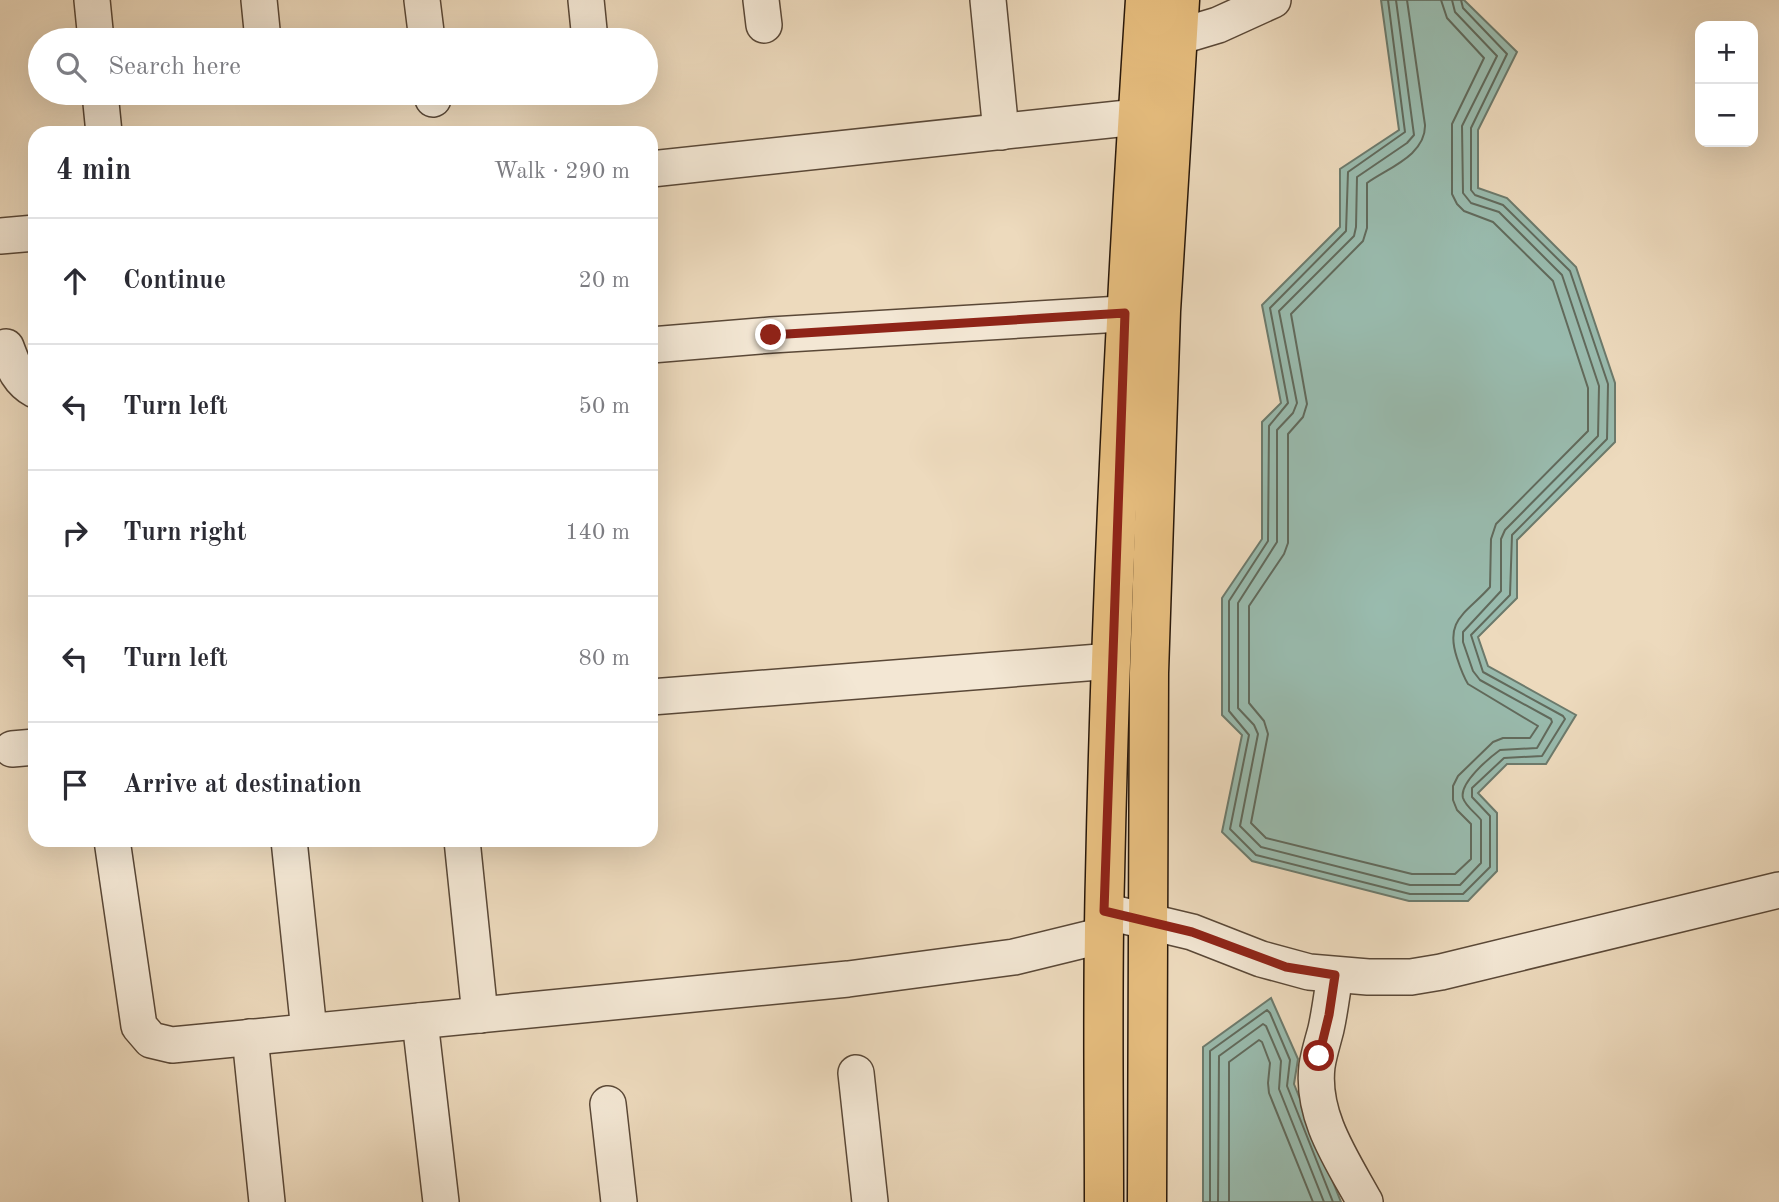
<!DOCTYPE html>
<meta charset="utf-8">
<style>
body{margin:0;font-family:"Old Standard TT",serif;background:#f7f7f7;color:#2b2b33}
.controls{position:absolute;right:21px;top:21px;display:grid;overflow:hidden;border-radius:14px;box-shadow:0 7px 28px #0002}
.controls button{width:63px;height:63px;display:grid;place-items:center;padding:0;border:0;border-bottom:2px solid #e1e1e2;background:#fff;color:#2b2b33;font:35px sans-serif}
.stop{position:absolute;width:21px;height:21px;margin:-16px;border:5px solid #8f2418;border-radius:50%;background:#fff}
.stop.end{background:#8f2418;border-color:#fff;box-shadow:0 2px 7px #0008}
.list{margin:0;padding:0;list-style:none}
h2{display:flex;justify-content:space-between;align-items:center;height:91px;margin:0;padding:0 28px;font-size:30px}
h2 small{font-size:23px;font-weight:400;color:#7c7c81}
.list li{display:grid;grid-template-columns:46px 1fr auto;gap:21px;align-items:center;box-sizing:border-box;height:126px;padding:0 28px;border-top:2px solid #e1e1e2}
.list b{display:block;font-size:26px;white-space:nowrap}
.list em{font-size:23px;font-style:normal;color:#7c7c81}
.icon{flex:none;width:38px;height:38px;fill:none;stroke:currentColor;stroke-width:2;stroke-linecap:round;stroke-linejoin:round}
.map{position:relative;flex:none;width:1779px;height:1202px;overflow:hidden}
.search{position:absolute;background:#fff;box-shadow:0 7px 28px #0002;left:28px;top:28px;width:630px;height:77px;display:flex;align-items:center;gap:18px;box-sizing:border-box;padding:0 24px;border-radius:38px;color:#7c7c81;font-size:26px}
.panel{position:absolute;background:#fff;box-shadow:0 7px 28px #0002;left:28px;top:126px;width:630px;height:721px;border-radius:21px}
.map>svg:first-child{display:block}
.water{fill:#99bbae;stroke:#6c7a6c;stroke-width:2}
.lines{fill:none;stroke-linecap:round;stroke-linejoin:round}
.shore{stroke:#616a5c;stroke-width:2}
.minor-casing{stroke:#5a4837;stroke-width:38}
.major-casing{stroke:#29180a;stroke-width:41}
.minor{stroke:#f3e7d4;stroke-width:35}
.major{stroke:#e6bd7e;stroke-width:38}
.route{stroke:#8f2418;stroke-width:9}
</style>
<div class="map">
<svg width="1779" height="1202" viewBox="0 0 1779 1202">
<rect width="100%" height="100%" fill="#eddabd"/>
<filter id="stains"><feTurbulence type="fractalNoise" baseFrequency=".00286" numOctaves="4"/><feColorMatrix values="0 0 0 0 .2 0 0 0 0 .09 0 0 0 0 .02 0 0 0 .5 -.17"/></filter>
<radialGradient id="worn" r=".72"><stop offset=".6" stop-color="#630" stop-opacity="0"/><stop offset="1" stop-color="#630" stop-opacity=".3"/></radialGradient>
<g class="water">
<path d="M 1381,0 L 1464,0 L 1517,52 L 1478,130 L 1478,188 L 1507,198 L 1576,267 L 1615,383 L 1615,442 L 1517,540 L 1517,598 L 1478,637 L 1488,666 L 1576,715 L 1546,764 L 1507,764 L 1478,793 L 1497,813 L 1497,871 L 1468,901 L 1409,901 L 1252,861 L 1222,832 L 1242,735 L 1222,715 L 1222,598 L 1262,539 L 1262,422 L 1281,403 L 1262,305 L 1340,227 L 1340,169 L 1399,130 Z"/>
<path d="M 1271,998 L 1298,1059 L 1294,1084 L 1341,1202 L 1203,1202 L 1203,1047 Z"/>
</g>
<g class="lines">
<g class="shore">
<path d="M 1388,0 L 1405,132 L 1348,172 L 1346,231 L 1270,308 L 1288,403 L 1269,426 L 1268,541 L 1229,601 L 1229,711 L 1249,735 L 1230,829 L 1256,855 L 1410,894 L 1463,894 L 1490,867 L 1490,816 L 1472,797 L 1472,788 L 1504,758 L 1542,756 L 1565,719 L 1563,716 L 1483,672 L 1471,635 L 1510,595 L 1512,535 L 1607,439 L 1608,384 L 1570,271 L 1503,205 L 1475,195 L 1471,190 L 1471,128 L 1507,54 L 1463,8 L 1461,0"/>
<path d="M 1396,0 L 1414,135 L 1407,143 L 1357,177 L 1356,227 L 1354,236 L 1279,311 L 1297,403 L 1293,413 L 1277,430 L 1277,542 L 1238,603 L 1238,708 L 1254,725 L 1258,734 L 1240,826 L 1261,847 L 1410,885 L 1460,885 L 1481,863 L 1481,820 C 1476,813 1466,807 1463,798 C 1459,783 1489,758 1500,750 L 1537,748 L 1552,722 L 1551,719 L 1480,680 L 1473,671 L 1463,642 L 1463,632 L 1501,591 L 1501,539 L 1505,530 L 1598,436 L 1599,386 L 1562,275 L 1499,212 L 1471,203 L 1463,193 L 1462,126 L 1497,56 L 1455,12 L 1452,0"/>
<path d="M 1407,0 L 1425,125 C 1426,155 1388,168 1367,183 L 1367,228 L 1363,241 L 1291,314 L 1307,404 L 1303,417 L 1288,434 L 1288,543 L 1284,554 L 1249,606 L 1249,703 L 1264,721 L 1268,734 L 1251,823 L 1266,838 L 1412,874 L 1455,874 L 1471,859 L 1471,824 L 1457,810 L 1453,800 L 1453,786 L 1458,776 L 1493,742 L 1503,738 L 1530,738 L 1538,726 L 1468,684 C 1463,676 1460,667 1457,658 C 1444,619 1467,613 1490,587 L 1491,539 L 1496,524 L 1588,431 L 1588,388 L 1553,281 L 1493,222 L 1464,211 L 1457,204 L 1452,194 L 1452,124 L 1484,58 L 1447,18 L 1441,0"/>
<path d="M 1210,1202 L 1210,1051 L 1267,1010 L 1270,1013 L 1290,1060 L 1287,1086 L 1333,1202"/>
<path d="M 1218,1202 L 1219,1056 L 1263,1024 L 1266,1026 L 1281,1061 L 1279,1089 L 1324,1202"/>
<path d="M 1229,1202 L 1229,1062 L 1259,1040 L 1262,1042 L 1270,1063 L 1268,1083 L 1269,1093 L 1313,1202"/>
</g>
<defs>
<g id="minor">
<path d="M 92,0 L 96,40"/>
<path d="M 259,0 L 263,40"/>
<path d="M 422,0 L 427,40"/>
<path d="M 586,0 L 590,40"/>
<path d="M 761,0 L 764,25"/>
<path d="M 988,0 L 1001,132"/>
<path d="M 1178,37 L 1218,25 L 1273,0"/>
<path d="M 100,93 L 104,133"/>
<path d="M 432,93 L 433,99"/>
<path d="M 651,169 L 1137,117"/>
<path d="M 0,236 L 35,233"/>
<path d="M 651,345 L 771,335 L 1154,312"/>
<path d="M 6,347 C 13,365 17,380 35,390"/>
<path d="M 651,697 L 1112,661"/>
<path d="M 12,749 L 35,747"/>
<path d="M 112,840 L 139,1026 L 151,1040 L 172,1045 L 848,979 L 1014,957 L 1104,935"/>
<path d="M 289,840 L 309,1031"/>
<path d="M 462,840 L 480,1015"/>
<path d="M 1104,911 L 1192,932 L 1261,959 L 1309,972 L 1368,977 L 1411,977 L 1441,972 L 1779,890"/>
<path d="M 1335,975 C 1332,993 1330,1011 1326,1029 C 1323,1041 1319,1053 1317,1066 C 1311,1116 1342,1160 1365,1202"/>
<path d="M 420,1021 L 441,1202"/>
<path d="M 250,1037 L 267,1202"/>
<path d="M 856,1073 L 870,1202"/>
<path d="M 608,1104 L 619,1202"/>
</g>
<g id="major">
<path d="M 1104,1202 C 1104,1093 1102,984 1105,876 C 1111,583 1126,292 1145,0"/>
<path d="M 1147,1202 L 1149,673 L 1161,311 L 1180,0"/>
</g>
</defs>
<use href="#minor" class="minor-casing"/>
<use href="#major" class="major-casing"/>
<use href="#minor" class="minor"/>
<use href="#major" class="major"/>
</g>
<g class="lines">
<path class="route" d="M 771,335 L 1125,313 L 1104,911 L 1192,932 L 1286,967 L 1335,975 L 1329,1015 L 1319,1056"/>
</g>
<rect width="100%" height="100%" filter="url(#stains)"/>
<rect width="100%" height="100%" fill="url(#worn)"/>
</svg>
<div class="controls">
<button>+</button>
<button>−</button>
</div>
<div class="stop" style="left:1319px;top:1056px"></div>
<div class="stop end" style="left:771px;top:335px"></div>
<div class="search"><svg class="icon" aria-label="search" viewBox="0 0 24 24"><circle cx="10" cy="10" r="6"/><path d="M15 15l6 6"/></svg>Search here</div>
<section class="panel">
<h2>4 min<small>Walk · 290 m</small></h2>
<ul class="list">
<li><svg class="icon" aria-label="ahead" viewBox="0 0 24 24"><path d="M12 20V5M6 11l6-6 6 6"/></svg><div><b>Continue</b></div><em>20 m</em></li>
<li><svg class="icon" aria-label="left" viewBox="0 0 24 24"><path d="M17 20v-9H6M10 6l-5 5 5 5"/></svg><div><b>Turn left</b></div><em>50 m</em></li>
<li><svg class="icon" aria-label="right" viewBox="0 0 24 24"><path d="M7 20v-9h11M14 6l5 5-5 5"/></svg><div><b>Turn right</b></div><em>140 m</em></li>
<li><svg class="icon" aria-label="left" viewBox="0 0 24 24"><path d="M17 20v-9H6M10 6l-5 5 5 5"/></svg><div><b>Turn left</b></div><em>80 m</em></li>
<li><svg class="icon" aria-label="arrive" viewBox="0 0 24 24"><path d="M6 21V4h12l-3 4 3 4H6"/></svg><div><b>Arrive at destination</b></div></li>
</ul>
</section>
</div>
